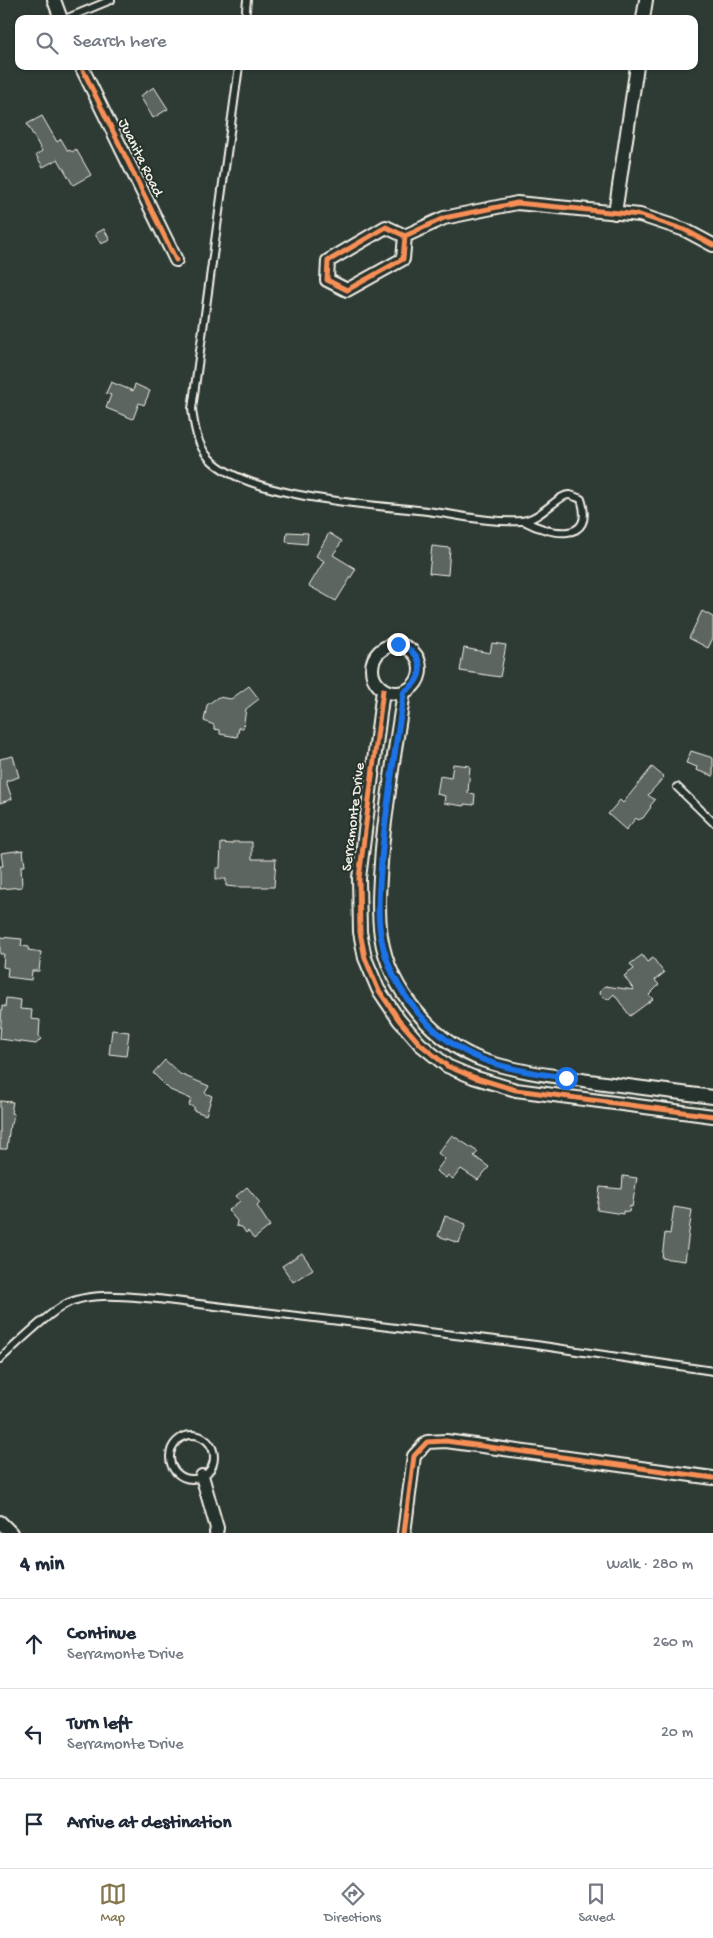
<!DOCTYPE html>
<meta charset="utf-8">
<style>
body{margin:0;font-family:"Gochi Hand",sans-serif;background:#f6f6f7;color:#1f2937}
.stop{position:absolute;width:15px;height:15px;margin:-11px;border:4px solid #1a73e8;border-radius:50%;background:#fff}
.stop.end{background:#1a73e8;border-color:#fff;box-shadow:0 1px 5px #0008}
.list{margin:0;padding:0;list-style:none}
h2{display:flex;justify-content:space-between;align-items:center;height:65px;margin:0;padding:0 20px;font-size:21px}
h2 small{font-size:16px;font-weight:400;color:#747a83}
.list li{display:grid;grid-template-columns:32px 1fr auto;gap:15px;align-items:center;box-sizing:border-box;height:90px;padding:0 20px;border-top:1px solid #e0e1e3}
.list b{display:block;font-size:19px;white-space:nowrap}
.list p{margin:0;font-size:16px;white-space:nowrap;color:#747a83}
.list em{font-size:16px;font-style:normal;color:#747a83}
.icon{flex:none;width:28px;height:28px;fill:none;stroke:currentColor;stroke-width:2;stroke-linecap:round;stroke-linejoin:round}
.map{position:relative;flex:none;width:713px;height:1533px;overflow:hidden}
.search{position:absolute;background:#fff;box-shadow:0 1px 4px #0004;left:15px;right:15px;top:15px;height:55px;display:flex;align-items:center;gap:12px;box-sizing:border-box;padding:0 18px;border-radius:10px;color:#747a83;font-size:19px}
.sheet{height:335px;background:#fff}
nav{display:flex;justify-content:space-around;align-items:center;box-sizing:border-box;height:70px;border-top:1px solid #e0e1e3;background:#fff;font-size:14px;color:#747a83}
nav a{display:grid;justify-items:center;gap:2px}
nav .on{color:#84754c}
.map>svg:first-child{display:block}
.building{fill:#5c655e;stroke:#f4f1e8}
.lines{fill:none;stroke-linecap:round;stroke-linejoin:round}
.lane-casing{stroke:#f4f1e8;stroke-width:10}
.street-casing{stroke:#f4f1e8;stroke-width:16}
.lane{stroke:#26332d;stroke-width:6}
.street{stroke:#26332d;stroke-width:12}
.cycleway-casing{stroke:#26332d;stroke-width:8}
.cycleway{stroke:#f78f57;stroke-width:5}
.route{stroke:#1a73e8;stroke-width:6}
.labels{text-anchor:middle;dominant-baseline:central;stroke-width:4;stroke-linejoin:round;paint-order:stroke}
.street-label{font-size:15px;fill:#f4f1e8;stroke:#26332d}
</style>
<div class="map">
<svg width="713" height="1533" viewBox="0 0 713 1533">
<rect width="100%" height="100%" fill="#2e3b34"/>
<filter id="ink" filterUnits="userSpaceOnUse"><feTurbulence type="fractalNoise" baseFrequency=".02" numOctaves="2"/><feDisplacementMap in="SourceGraphic" scale="10" xChannelSelector="R" yChannelSelector="G"/><feConvolveMatrix kernelMatrix="1 2 1 2 8 2 1 2 1" color-interpolation-filters="sRGB"/></filter>
<g filter="url(#ink)">
<g class="building">
<path d="M 154,87 L 168,109 L 153,118 L 140,96 Z"/>
<path d="M 42,116 L 57,142 L 61,139 L 68,151 L 70,150 L 72,152 L 76,149 L 91,175 L 73,185 L 58,159 L 43,167 L 36,155 L 42,151 L 27,124 Z"/>
<path d="M 104,229 L 110,240 L 101,244 L 95,234 Z"/>
<path d="M 111,382 L 133,391 L 135,384 L 150,391 L 144,405 L 139,403 L 133,419 L 106,408 L 111,395 L 106,393 Z"/>
<path d="M 287,532 L 308,533 L 307,544 L 286,542 Z"/>
<path d="M 329,533 L 342,541 L 333,555 L 356,569 L 336,601 L 309,586 L 324,561 L 316,556 Z"/>
<path d="M 432,546 L 450,548 L 448,575 L 429,573 Z"/>
<path d="M 702,611 L 713,617 L 713,638 L 708,648 L 689,638 Z"/>
<path d="M 492,643 L 506,645 L 500,677 L 460,671 L 464,648 L 490,653 Z"/>
<path d="M 249,686 L 259,699 L 246,709 L 243,728 L 239,728 L 237,737 L 220,734 L 220,730 L 214,729 L 214,725 L 204,721 L 207,705 L 218,697 L 231,699 Z"/>
<path d="M 691,751 L 713,758 L 713,776 L 696,770 L 697,767 L 686,763 Z"/>
<path d="M 13,756 L 19,777 L 6,781 L 12,799 L 0,803 L 0,759 Z"/>
<path d="M 453,764 L 470,766 L 468,793 L 475,794 L 474,805 L 464,804 L 464,806 L 444,803 L 445,796 L 437,794 L 440,776 L 451,778 Z"/>
<path d="M 652,767 L 664,777 L 648,795 L 655,800 L 650,806 L 651,807 L 643,818 L 638,820 L 636,818 L 626,830 L 608,814 L 620,800 L 623,803 Z"/>
<path d="M 232,842 L 252,842 L 252,859 L 276,859 L 274,887 L 235,887 L 226,886 L 226,879 L 216,879 L 216,868 L 220,868 L 221,843 L 232,844 Z"/>
<path d="M 23,850 L 25,866 L 21,866 L 22,887 L 0,889 L 0,866 L 3,866 L 1,853 Z"/>
<path d="M 0,937 L 22,939 L 21,946 L 29,947 L 28,950 L 41,952 L 39,971 L 32,971 L 31,980 L 7,977 L 8,968 L 3,967 L 4,954 L 0,954 Z"/>
<path d="M 642,955 L 647,962 L 653,958 L 664,973 L 655,980 L 659,985 L 649,995 L 653,999 L 630,1016 L 614,994 L 609,999 L 604,998 L 600,994 L 601,989 L 605,986 L 634,990 L 624,976 L 634,969 L 630,964 Z"/>
<path d="M 6,998 L 21,1000 L 20,1009 L 32,1010 L 31,1019 L 40,1020 L 39,1036 L 41,1039 L 36,1044 L 0,1039 L 2,1006 L 5,1007 Z"/>
<path d="M 112,1030 L 129,1032 L 126,1056 L 109,1054 Z"/>
<path d="M 165,1060 L 180,1074 L 209,1086 L 205,1093 L 212,1096 L 206,1115 L 193,1110 L 195,1108 L 189,1105 L 191,1099 L 170,1090 L 153,1073 Z"/>
<path d="M 0,1101 L 13,1102 L 11,1113 L 14,1114 L 12,1124 L 10,1124 L 7,1149 L 0,1149 Z"/>
<path d="M 452,1135 L 478,1152 L 474,1156 L 489,1167 L 478,1180 L 461,1169 L 453,1179 L 448,1175 L 446,1178 L 436,1171 L 445,1159 L 438,1153 Z"/>
<path d="M 623,1176 L 637,1178 L 632,1207 L 630,1206 L 629,1212 L 623,1211 L 623,1214 L 597,1210 L 600,1187 L 622,1189 Z"/>
<path d="M 247,1187 L 260,1203 L 257,1206 L 270,1226 L 254,1239 L 248,1231 L 246,1233 L 242,1227 L 236,1226 L 237,1221 L 228,1210 L 240,1201 L 236,1196 Z"/>
<path d="M 674,1207 L 692,1210 L 685,1261 L 662,1258 L 665,1233 L 670,1234 Z"/>
<path d="M 445,1216 L 466,1224 L 459,1243 L 438,1236 Z"/>
<path d="M 302,1253 L 313,1269 L 293,1282 L 282,1266 Z"/>
</g>
<g class="lines">
<defs>
<g id="lane">
<path d="M 65,19 L 111,0"/>
<path d="M 245,19 L 247,0"/>
<path d="M 239,66 L 192,409 C 194,425 197,445 209,458 C 246,498 373,505 427,511 C 459,515 490,523 521,521 C 541,520 559,493 570,495 C 574,496 578,498 581,499 C 596,545 548,534 524,521"/>
<path d="M 677,787 L 713,822"/>
<path d="M 0,1359 C 16,1345 55,1306 73,1301 C 100,1292 130,1297 158,1299 L 536,1345 L 713,1371"/>
<circle cx="192" cy="1457" r="22"/>
</g>
<g id="street">
<path d="M 54,0 L 61,19"/>
<path d="M 643,19 L 646,0"/>
<path d="M 81,66 L 176,260"/>
<path d="M 615,213 L 637,66"/>
<path d="M 405,236 L 403,259 L 347,290 L 327,280 L 328,261 L 386,227 L 405,236 L 444,218 L 517,203 L 640,215 L 685,230 L 713,245"/>
<circle cx="396" cy="669" r="24"/>
<path d="M 383,690 L 359,878 L 360,932 L 365,958 L 378,989 L 399,1020 L 420,1044 L 447,1066 L 473,1077 L 516,1090 L 713,1116"/>
<path d="M 404,692 C 396,744 387,796 382,849 C 380,878 377,907 381,936 C 389,990 434,1043 485,1061 C 518,1072 555,1076 589,1081 C 630,1086 672,1092 713,1097"/>
<path d="M 202,1476 L 217,1528 L 216,1533"/>
<path d="M 0,1522 L 11,1533"/>
<path d="M 404,1533 L 414,1456 L 427,1442 L 446,1441 L 713,1478"/>
</g>
</defs>
<use href="#lane" class="lane-casing"/>
<use href="#street" class="street-casing"/>
<use href="#lane" class="lane"/>
<use href="#street" class="street"/>
<defs>
<g id="cycleway">
<path d="M 81,66 L 176,260"/>
<path d="M 405,236 L 403,259 L 347,290 L 327,280 L 328,261 L 386,227 L 405,236 L 444,218 L 517,203 L 640,215 L 685,230 L 713,245"/>
<path d="M 383,690 L 359,878 L 360,932 L 365,958 L 378,989 L 399,1020 L 420,1044 L 447,1066 L 473,1077 L 516,1090 L 713,1116"/>
<path d="M 404,1533 L 414,1456 L 427,1442 L 446,1441 L 713,1478"/>
</g>
</defs>
<use href="#cycleway" class="cycleway-casing"/>
<use href="#cycleway" class="cycleway"/>
</g>
</g>
<g class="lines" filter="url(#ink)">
<path class="route" d="M 398,644 C 424,652 428,677 404,692 C 396,745 387,799 382,854 C 380,881 376,910 381,937 C 391,991 433,1041 484,1060 C 510,1070 538,1073 566,1078"/>
</g>
<g class="labels">
<g class="street-label">
<text transform="translate(140 158) rotate(64)">Juanita Road</text>
<text transform="translate(354 817) rotate(-83)">Serramonte Drive</text>
</g>
</g>
</svg>
<div class="stop" style="left:566px;top:1078px"></div>
<div class="stop end" style="left:398px;top:644px"></div>
<div class="search"><svg class="icon" aria-label="search" viewBox="0 0 24 24"><circle cx="10" cy="10" r="6"/><path d="M15 15l6 6"/></svg>Search here</div>
</div>
<section class="sheet">
<h2>4 min<small>Walk · 280 m</small></h2>
<ul class="list">
<li><svg class="icon" aria-label="ahead" viewBox="0 0 24 24"><path d="M12 20V5M6 11l6-6 6 6"/></svg><div><b>Continue</b><p>Serramonte Drive</p></div><em>260 m</em></li>
<li><svg class="icon" aria-label="left" viewBox="0 0 24 24"><path d="M17 20v-9H6M10 6l-5 5 5 5"/></svg><div><b>Turn left</b><p>Serramonte Drive</p></div><em>20 m</em></li>
<li><svg class="icon" aria-label="arrive" viewBox="0 0 24 24"><path d="M6 21V4h12l-3 4 3 4H6"/></svg><div><b>Arrive at destination</b></div></li>
</ul>
</section>
<nav>
<a class="on"><svg class="icon" aria-label="map" viewBox="0 0 24 24"><path d="M3 6l6-2 6 2 6-2v14l-6 2-6-2-6 2zM9 4v14M15 6v14"/></svg>Map</a>
<a><svg class="icon" aria-label="directions" viewBox="0 0 24 24"><path d="M12 3l9 9-9 9-9-9zM9 14v-3h6M13 9l2 2-2 2"/></svg>Directions</a>
<a><svg class="icon" aria-label="saved" viewBox="0 0 24 24"><path d="M7 4h10v16l-5-4-5 4z"/></svg>Saved</a>
</nav>
